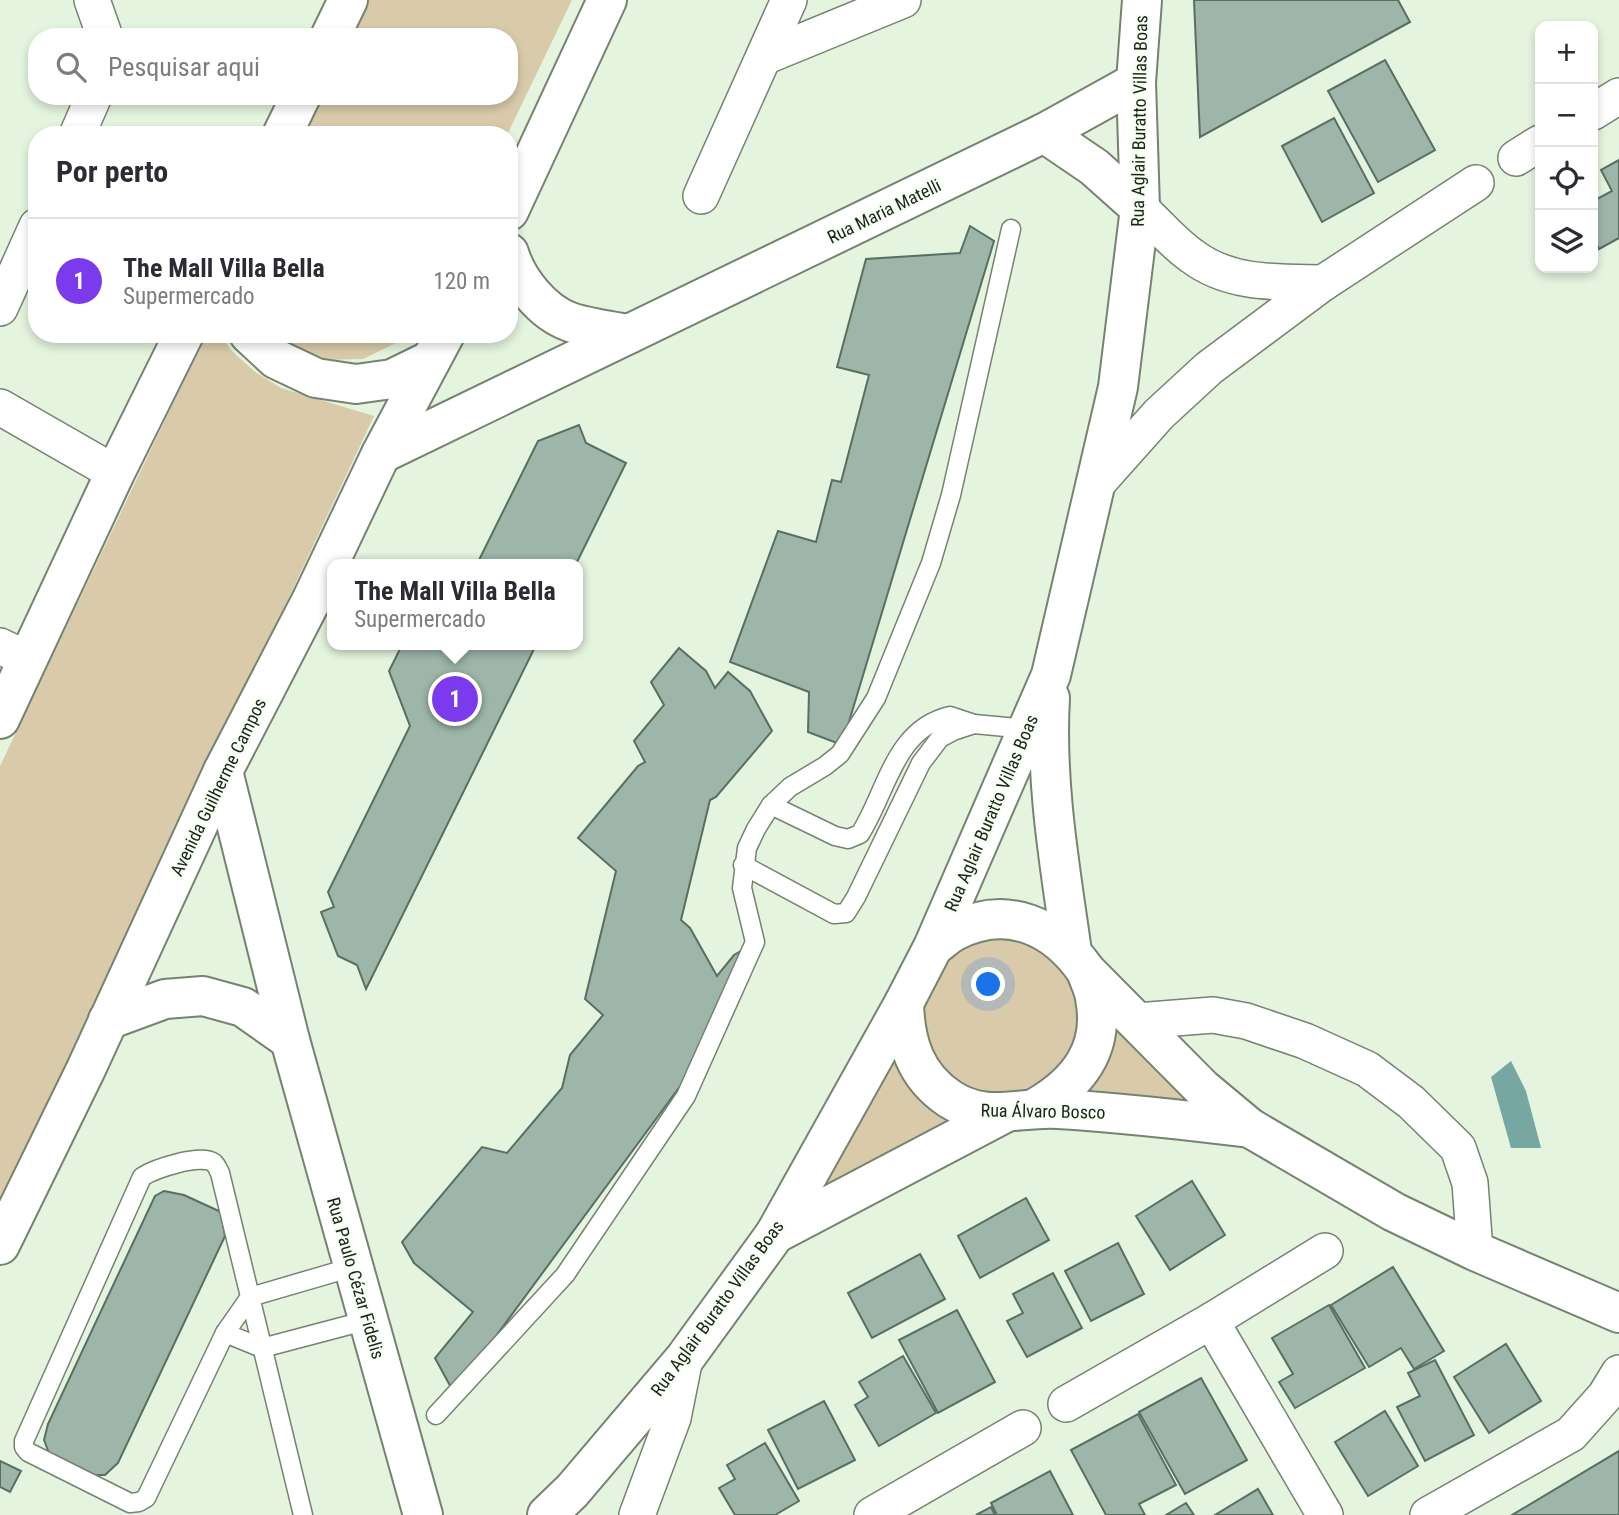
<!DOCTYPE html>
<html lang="pt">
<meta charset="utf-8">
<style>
body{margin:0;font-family:"Roboto Condensed",sans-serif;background:#f7f7f7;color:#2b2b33}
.controls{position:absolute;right:21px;top:21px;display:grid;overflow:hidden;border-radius:14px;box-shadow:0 4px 10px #0003}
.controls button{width:63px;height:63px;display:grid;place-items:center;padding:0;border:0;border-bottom:2px solid #e1e1e2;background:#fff;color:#2b2b33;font:35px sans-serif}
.you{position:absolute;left:989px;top:985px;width:24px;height:24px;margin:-18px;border:5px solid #fff;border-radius:50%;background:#1a73e8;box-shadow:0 0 0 10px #1a73e833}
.badge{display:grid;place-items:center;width:46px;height:46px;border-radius:50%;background:#7c3aed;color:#fff;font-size:23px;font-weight:700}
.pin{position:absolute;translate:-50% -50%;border:4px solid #fff;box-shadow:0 2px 7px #0006}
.popup{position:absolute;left:327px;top:559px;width:256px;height:91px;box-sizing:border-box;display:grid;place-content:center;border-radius:14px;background:#fff;filter:drop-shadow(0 2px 5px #0005);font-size:23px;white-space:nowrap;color:#7c7c81}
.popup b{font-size:26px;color:#2b2b33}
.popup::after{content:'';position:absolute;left:50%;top:100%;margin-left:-14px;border:14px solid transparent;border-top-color:#fff}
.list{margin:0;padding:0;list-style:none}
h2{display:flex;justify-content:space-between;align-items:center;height:91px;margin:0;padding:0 28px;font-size:30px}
h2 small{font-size:23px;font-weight:400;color:#7c7c81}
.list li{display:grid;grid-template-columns:46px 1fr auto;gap:21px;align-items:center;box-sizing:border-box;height:126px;padding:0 28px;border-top:2px solid #e1e1e2}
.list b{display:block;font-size:26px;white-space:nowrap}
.list p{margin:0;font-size:23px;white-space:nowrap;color:#7c7c81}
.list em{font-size:23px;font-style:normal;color:#7c7c81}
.icon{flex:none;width:38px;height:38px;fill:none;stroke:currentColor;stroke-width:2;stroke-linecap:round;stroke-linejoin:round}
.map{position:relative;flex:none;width:1619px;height:1515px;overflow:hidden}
.search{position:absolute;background:#fff;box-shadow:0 4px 10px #0003;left:28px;top:28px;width:490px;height:77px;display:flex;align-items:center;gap:18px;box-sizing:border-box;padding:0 24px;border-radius:28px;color:#7c7c81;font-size:26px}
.panel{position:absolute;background:#fff;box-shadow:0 4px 10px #0003;left:28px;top:126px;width:490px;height:217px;border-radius:28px}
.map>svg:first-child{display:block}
.green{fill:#d9cbaa}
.water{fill:#77a7a2}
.building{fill:#9db6a9;stroke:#586f63;stroke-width:2}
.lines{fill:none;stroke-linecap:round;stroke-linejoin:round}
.service-casing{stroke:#758370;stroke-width:21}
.minor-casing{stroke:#758370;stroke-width:38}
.secondary-casing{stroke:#758370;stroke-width:42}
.service{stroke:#fff;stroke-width:18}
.minor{stroke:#fff;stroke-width:35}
.secondary{stroke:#fff;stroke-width:38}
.labels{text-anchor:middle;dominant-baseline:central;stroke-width:5;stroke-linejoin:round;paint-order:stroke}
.street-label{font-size:18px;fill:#1d231b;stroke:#f5fff2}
</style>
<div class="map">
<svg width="1619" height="1515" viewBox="0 0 1619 1515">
<rect width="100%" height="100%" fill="#e4f4de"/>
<g class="green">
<path d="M 358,0 L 572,0 L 507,135 L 294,135 L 312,96 L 509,96 L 509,37 L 341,37 Z"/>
<path d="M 206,334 L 219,334 L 232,351 L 254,371 L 281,388 L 374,416 L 0,1213 L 0,766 Z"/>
<path d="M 273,334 L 406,334 L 402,340 L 363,359 L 320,360 L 281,344 Z"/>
<path d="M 1025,936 L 1070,968 L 1086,1023 L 1063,1075 L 1013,1102 L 958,1091 L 922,1050 L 919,996 L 929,971 L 971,937 Z"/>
<path d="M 1106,1000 L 1222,1116 L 1063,1099 Z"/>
<path d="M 898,1039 L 978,1118 L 800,1208 Z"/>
</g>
<path class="water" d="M 1511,1061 L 1526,1091 L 1541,1148 L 1511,1148 L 1491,1077 Z"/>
<g class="building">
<path d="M 1194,0 L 1398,0 L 1410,22 L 1200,137 Z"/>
<path d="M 1385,60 L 1435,150 L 1378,182 L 1328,91 Z"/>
<path d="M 1334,118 L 1374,193 L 1322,222 L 1282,146 Z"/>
<path d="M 1619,160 L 1619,238 L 1599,249 L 1593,237 L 1593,201 L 1612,191 L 1601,170 Z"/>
<path d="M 970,226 L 994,241 L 842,745 L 808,732 L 809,692 L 730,662 L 778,531 L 816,542 L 832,480 L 841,482 L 869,375 L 837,367 L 866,259 L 960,253 Z"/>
<path d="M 579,425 L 586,443 L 626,463 L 576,564 L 477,564 L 538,441 Z"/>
<path d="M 402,645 L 536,645 L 366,989 L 357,965 L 338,956 L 321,912 L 334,907 L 328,892 L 410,726 L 389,671 Z"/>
<path d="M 679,648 L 706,671 L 715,688 L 728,672 L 750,691 L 772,731 L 716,797 L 710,800 L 681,920 L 690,928 L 717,976 L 734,955 L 750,946 L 695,1066 L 454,1393 L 435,1358 L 473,1312 L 414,1263 L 402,1242 L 482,1147 L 507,1153 L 562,1088 L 570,1055 L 603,1015 L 585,999 L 616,871 L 578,838 L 638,766 L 645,762 L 634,741 L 664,705 L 651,682 Z"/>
<path d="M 1192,1181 L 1225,1235 L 1170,1270 L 1136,1216 Z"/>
<path d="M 164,1191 L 184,1195 L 221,1212 L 225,1236 L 118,1463 L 105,1475 L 92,1475 L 49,1453 L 44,1440 L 48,1424 L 155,1196 Z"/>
<path d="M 1026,1198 L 1049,1240 L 980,1278 L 958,1236 Z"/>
<path d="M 1118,1243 L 1144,1294 L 1091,1321 L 1065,1271 Z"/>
<path d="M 920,1254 L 945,1299 L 872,1338 L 848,1293 Z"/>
<path d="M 1393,1267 L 1444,1351 L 1414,1369 L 1401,1348 L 1369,1367 L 1331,1305 Z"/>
<path d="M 1053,1273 L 1082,1328 L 1027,1357 L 1007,1321 L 1023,1313 L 1013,1294 Z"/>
<path d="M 1329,1305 L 1365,1368 L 1295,1408 L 1279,1382 L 1293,1374 L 1272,1338 Z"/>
<path d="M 957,1310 L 995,1382 L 938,1413 L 899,1340 Z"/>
<path d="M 1506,1344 L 1541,1401 L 1489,1433 L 1454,1377 Z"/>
<path d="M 903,1356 L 936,1413 L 879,1446 L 855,1405 L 868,1397 L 859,1382 Z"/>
<path d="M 1435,1360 L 1474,1435 L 1425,1461 L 1397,1407 L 1420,1396 L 1408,1373 Z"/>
<path d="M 1201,1378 L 1247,1460 L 1185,1494 L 1139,1412 Z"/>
<path d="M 824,1401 L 855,1460 L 798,1489 L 768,1430 Z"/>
<path d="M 1385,1411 L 1418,1466 L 1368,1496 L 1335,1442 Z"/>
<path d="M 1138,1414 L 1176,1485 L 1139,1504 L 1145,1515 L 1106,1515 L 1071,1450 Z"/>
<path d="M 765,1443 L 799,1501 L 775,1515 L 735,1515 L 719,1488 L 735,1479 L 727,1465 Z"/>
<path d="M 1619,1451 L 1619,1515 L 1512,1515 Z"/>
<path d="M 0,1461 L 21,1471 L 10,1492 L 0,1487 Z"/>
<path d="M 1050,1471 L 1073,1515 L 997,1515 L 991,1503 Z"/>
<path d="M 1258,1489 L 1273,1515 L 1215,1515 Z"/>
<path d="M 1186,1503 L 1194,1515 L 1166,1515 Z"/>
<path d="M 991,1507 L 995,1515 L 976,1515 Z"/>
</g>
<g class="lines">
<defs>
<g id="service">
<path d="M 771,805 L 835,836 L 848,839 L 860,834 C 887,792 894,729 950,716 L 974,724 L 1027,729"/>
<path d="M 743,865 L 834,914 L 846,913 L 856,897 L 921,763 L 940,738 L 953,731 L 974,724"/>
<path d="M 225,1333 L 262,1348 L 368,1320"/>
<path d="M 436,1415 L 565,1275 L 686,1096 L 755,942 L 742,888 L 747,848 L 756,829 L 771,805 L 790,787 L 825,766 L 840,754 L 876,698 L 931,563 L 951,495 L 1011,229"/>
<path d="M 303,1515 L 220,1173 C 218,1169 217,1166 214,1163 C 201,1153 154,1169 142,1177 L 24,1441 L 24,1447 L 28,1452 L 130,1503 L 139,1502 L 146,1498 L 225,1333 L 250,1297 L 353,1267"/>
</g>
<g id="minor">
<path d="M 92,0 L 105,37"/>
<path d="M 764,57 L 903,0"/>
<path d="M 1593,112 L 1619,96"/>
<path d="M 77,135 L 94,96"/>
<path d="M 1516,158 L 1540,143"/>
<path d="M 701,196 L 789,0"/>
<path d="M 1140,208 C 1157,223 1173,243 1192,256 C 1230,285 1278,282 1323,283"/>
<path d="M 0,308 L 37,226"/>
<path d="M 0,407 L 115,473"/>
<path d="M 1094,487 L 1159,414 L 1209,368 L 1323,283 L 1476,183"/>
<path d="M 0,646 L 29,660"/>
<path d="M 1137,1021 L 1213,1015 L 1246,1021 L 1305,1041 L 1367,1069 L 1411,1102 L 1458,1148 L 1470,1183 L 1475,1251"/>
<path d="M 1211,1321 L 1325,1515"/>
<path d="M 1066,1404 L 1211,1321 L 1325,1251"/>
<path d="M 637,1515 L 673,1418 L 685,1358"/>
<path d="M 872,1515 L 1023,1428"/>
<path d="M 1428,1515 L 1571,1434 L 1605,1396 L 1619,1373"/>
</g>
<g id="secondary">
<path d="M 330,37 L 348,0"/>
<path d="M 1044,133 L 1094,167 L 1140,208"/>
<path d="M 282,135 L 301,96"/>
<path d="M 509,211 L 607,0"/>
<path d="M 509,253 C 517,280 542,312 570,322 C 588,328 610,331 629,334"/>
<path d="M 249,334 L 276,359 L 316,378 L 356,384 L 392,379 L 431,360"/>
<path d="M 381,454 L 1044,133 L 1136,82"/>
<path d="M 1050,698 C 1045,783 1060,867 1072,952"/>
<path d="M 0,719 L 115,473 L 184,334"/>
<path d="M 223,771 L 290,1040 L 423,1515"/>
<path d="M 933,947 C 940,942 947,935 955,931 C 1007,904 1055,926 1086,971 L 1202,1088 L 1250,1128 L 1394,1212 L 1475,1251 L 1619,1313"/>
<path d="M 904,1003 C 905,1042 915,1076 950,1099 C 987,1123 1020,1106 1059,1109 C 1123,1113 1186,1120 1250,1128"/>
<path d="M 108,1020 L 165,999 L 203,996 L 243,1007 L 290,1040"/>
<path d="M 1037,1107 C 1078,1083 1105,1049 1095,998 C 1094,989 1089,980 1086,971"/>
<path d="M 775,1234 L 1005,1113"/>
<path d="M 0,1245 L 86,1069 L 223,771 L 312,599 L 381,454 L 445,334"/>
<path d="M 547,1515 L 572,1491 L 685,1358 L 775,1234 L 904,1003 L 933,947 L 1051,675 L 1118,387 L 1140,208 L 1136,82 L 1142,0"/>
</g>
</defs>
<use href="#service" class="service-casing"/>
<use href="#minor" class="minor-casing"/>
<use href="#secondary" class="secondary-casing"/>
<use href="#service" class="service"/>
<use href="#minor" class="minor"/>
<use href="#secondary" class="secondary"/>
</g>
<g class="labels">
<g class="street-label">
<text transform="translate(1139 121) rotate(-89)">Rua Aglair Buratto Villas Boas</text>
<text transform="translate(884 211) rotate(-26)">Rua Maria Matelli</text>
<text transform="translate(218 787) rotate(-64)">Avenida Guilherme Campos</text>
<text transform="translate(991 813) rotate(-67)">Rua Aglair Buratto Villas Boas</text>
<text transform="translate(1043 1111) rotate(1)">Rua Álvaro Bosco</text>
<text transform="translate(356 1278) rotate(74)">Rua Paulo Cézar Fidelis</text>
<text transform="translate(717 1308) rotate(-54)">Rua Aglair Buratto Villas Boas</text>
</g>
</g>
</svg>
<div class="controls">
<button>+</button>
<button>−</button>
<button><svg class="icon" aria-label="locate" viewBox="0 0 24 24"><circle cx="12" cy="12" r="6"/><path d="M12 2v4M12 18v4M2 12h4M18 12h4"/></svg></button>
<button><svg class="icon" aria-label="layers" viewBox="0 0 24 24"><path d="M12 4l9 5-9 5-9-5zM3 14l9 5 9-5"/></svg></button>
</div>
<div class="you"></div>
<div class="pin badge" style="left:455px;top:699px">1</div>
<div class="popup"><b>The Mall Villa Bella</b>Supermercado</div>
<div class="search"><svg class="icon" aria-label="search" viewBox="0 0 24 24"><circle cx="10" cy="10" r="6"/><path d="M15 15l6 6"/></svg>Pesquisar aqui</div>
<section class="panel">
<h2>Por perto<small></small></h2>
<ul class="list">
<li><span class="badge">1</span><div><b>The Mall Villa Bella</b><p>Supermercado</p></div><em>120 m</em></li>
</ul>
</section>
</div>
